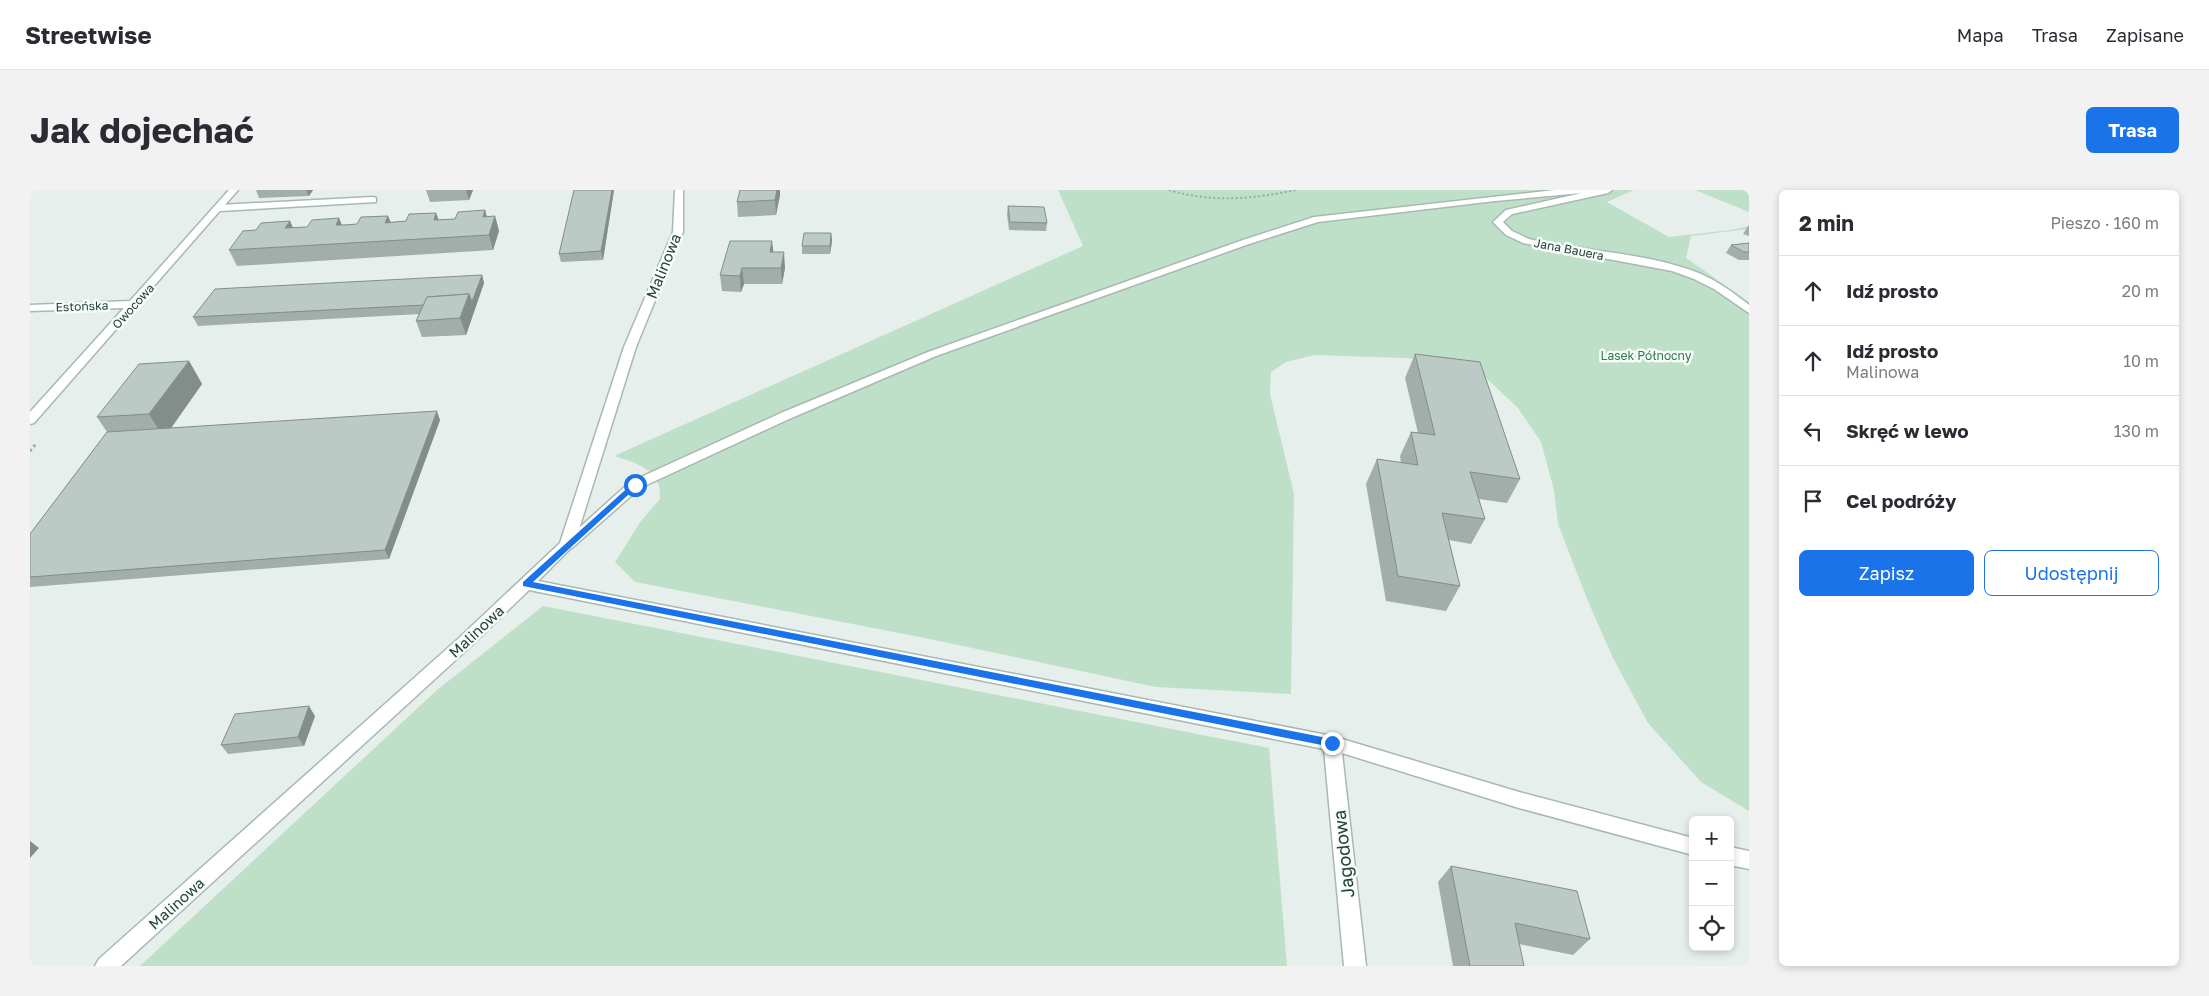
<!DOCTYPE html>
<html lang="pl">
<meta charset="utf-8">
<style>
body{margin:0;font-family:"Golos Text",sans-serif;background:#f2f2f3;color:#2b2b33}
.controls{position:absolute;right:15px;bottom:15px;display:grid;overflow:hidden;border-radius:8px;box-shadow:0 2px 8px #0003}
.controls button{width:45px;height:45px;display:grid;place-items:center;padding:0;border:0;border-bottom:1px solid #e1e1e2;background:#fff;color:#2b2b33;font:25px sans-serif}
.stop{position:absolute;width:15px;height:15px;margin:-11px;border:4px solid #1a73e8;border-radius:50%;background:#fff}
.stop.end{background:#1a73e8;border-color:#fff;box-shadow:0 1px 5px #0008}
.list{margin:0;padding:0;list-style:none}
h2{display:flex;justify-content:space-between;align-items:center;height:65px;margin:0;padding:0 20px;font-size:21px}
h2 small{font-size:16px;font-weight:400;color:#7c7c81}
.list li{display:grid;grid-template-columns:32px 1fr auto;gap:15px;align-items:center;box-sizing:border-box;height:70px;padding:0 20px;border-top:1px solid #e1e1e2}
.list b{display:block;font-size:19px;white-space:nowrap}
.list p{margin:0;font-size:16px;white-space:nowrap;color:#7c7c81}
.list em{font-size:16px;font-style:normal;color:#7c7c81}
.actions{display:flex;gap:10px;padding:15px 20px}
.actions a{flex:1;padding:11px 0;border:1px solid #1a73e8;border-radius:8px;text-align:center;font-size:18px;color:#1a73e8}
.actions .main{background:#1a73e8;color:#fff}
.icon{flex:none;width:28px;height:28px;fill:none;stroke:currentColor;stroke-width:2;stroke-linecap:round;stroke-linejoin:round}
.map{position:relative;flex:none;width:1719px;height:776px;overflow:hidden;border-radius:8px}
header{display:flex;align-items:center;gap:30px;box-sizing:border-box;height:70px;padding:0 25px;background:#fff;border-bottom:1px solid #e1e1e2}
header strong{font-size:24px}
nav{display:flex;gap:28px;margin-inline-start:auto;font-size:18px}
.intro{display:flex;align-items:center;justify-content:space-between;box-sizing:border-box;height:120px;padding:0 30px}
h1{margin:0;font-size:35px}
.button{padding:12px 22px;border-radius:8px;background:#1a73e8;color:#fff;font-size:18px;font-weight:700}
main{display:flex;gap:30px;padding:0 30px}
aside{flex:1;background:#fff;border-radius:8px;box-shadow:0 2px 8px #0003}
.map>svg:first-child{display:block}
.green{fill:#bfe0c8}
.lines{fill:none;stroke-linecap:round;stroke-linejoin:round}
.lane-casing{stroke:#a8b8b2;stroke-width:3}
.street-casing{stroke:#a8b8b2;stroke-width:3}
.path-far1{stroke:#86b3a5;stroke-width:2;stroke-dasharray:2 2.5;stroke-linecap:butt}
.path{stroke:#86b3a5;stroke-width:3;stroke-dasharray:2.5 3;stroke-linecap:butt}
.lane{fill:#fff;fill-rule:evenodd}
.street{fill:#fff;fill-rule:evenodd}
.wall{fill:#a1aea9}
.shaded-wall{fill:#838d89}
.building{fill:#bbcac4;stroke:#838d89}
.route{fill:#1a73e8}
.labels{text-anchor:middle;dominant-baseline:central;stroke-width:5;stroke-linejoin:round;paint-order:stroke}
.far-street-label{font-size:12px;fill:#24423a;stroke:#f7fbf9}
.far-park-label{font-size:12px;fill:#2d7a4b;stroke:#f7fbf9}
.street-label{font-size:15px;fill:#24423a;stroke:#f7fbf9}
.near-street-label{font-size:18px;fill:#24423a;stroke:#f7fbf9}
</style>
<header>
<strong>Streetwise</strong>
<nav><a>Mapa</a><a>Trasa</a><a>Zapisane</a></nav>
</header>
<div class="intro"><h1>Jak dojechać</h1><a class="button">Trasa</a></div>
<main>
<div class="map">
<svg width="1719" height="776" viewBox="0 0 1719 776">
<rect width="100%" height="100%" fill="#e6efeb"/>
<g class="green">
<path d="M 1028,0 L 1604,0 L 1577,12 L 1639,47 L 1701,40 L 1719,36 L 1719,39 L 1661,46 L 1656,68 L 1719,112 L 1719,621 L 1671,592 L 1618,533 L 1583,468 L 1557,409 L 1528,334 L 1524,300 L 1511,252 L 1488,218 L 1456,188 L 1418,173 L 1375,168 L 1284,165 L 1256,172 L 1241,182 L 1240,204 L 1264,304 L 1261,504 L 1126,497 L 895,448 L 605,392 L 585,372 L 611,331 L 630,309 C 630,304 630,297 628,293 C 620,276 600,271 584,266 L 1053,56 Z"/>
<path d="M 1665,0 L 1719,0 L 1719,22 Z"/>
<path d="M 513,416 L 1239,558 L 1257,776 L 110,776 L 407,500 Z"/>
</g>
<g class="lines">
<defs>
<g id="lane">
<path d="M 1525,0 L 1582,0 L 1578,3 L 1482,24 L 1473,32 L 1482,41 L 1499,49 C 1556,62 1617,62 1671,84 C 1689,92 1704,103 1719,115 L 1719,123 L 1684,99 L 1664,89 L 1642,81 L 1493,53 L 1476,45 L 1463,32 L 1476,20 L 1552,3 L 1465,11 L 1288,32 L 1219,54 L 906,166 L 759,229 L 610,298 L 542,358 L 532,358 L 530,355 L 600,292 L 751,223 L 898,162 L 1213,50 L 1284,27 Z"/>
<path d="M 343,7 L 346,8 L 346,12 L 189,21 L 184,18 L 189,15 Z"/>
</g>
<g id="street">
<path d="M 199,0 L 208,0 L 4,233 L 0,234 L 0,222 L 94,118 L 0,121 L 0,115 L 100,111 Z"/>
<path d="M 645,0 L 653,0 L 653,42 L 606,157 L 544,355 L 508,391 L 1302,546 L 1489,602 L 1663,648 L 1663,665 L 1489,618 L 1312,563 L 1336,776 L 1314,776 L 1294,559 L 499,400 L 441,456 L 91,776 L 65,776 L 69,769 L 429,448 L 530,353 L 594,157 L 643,42 Z"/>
<path d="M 1700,657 L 1719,661 L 1719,679 L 1700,675 Z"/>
</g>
</defs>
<use href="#lane" class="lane-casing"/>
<use href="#street" class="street-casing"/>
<path class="path-far1" d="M 1139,0 C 1182,13 1223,9 1266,0"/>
<path class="path" d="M 0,261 L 6,254"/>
<use href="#lane" class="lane"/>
<use href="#street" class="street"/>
</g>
<g class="wall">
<path d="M 226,0 L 283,0 L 279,6 L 229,8 Z"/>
<path d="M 396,0 L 443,0 L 439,10 L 400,12 Z"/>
<path d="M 544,0 L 584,0 L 573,70 L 531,72 L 529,64 Z"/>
<path d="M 710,0 L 750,0 L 750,5 L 746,25 L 708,27 L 707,12 Z"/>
<path d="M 978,16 L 1017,33 L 1016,41 L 979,40 L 977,24 Z"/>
<path d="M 455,20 L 457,27 L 465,26 L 469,41 L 463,60 L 207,76 L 199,60 L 226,40 L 260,31 L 263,38 L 277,37 L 309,28 L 312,35 L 327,34 L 358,26 L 361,32 L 376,31 L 406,23 L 409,30 L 425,29 Z"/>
<path d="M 1719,35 L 1719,46 L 1713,44 L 1718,36 Z"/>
<path d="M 801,43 L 802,51 L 800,64 L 772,64 L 772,56 Z"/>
<path d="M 1719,53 L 1719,70 L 1709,70 L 1696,63 L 1701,55 Z"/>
<path d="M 743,62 L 755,78 L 752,94 L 714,94 L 711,102 L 692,101 L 690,85 Z"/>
<path d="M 452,85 L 454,93 L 436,145 L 392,147 L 386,131 L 390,124 L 168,136 L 163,127 Z"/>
<path d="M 1385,164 L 1490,289 L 1477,313 L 1449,309 L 1455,329 L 1441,354 L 1419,350 L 1430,396 L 1416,421 L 1356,411 L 1336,294 L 1347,269 L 1371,273 L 1370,266 L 1381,242 L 1388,243 L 1375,188 Z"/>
<path d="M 159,171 L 172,194 L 141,238 L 410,230 L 359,369 L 0,397 L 0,344 L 77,242 L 67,227 Z"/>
<path d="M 285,526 L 274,556 L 198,564 L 191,555 Z"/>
<path d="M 1421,676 L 1560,749 L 1543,765 L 1489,754 L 1494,776 L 1423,776 L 1408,692 Z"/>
</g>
<g class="shaded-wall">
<path d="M 276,0 L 283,0 L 279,6 Z"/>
<path d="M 436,0 L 443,0 L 439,10 Z"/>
<path d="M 582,0 L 584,0 L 573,70 L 571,61 Z"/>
<path d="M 747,0 L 750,0 L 750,5 L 746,25 L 745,10 Z"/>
<path d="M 455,20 L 459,35 L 453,27 Z"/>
<path d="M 406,23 L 411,38 L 404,30 Z"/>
<path d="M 358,26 L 364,41 L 355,33 Z"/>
<path d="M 465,26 L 469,41 L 463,60 L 459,45 Z"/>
<path d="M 309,28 L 315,44 L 306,35 Z"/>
<path d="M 260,31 L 267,47 L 255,38 Z"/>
<path d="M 801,43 L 802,51 L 800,64 L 800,56 Z"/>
<path d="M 742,51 L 744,66 L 740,62 Z"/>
<path d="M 754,62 L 755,78 L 752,94 L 751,78 Z"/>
<path d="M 712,78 L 714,94 L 711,102 L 710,86 Z"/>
<path d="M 452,85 L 454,93 L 436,145 L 430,128 L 439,104 Z"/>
<path d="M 159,171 L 172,194 L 134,248 L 119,224 Z"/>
<path d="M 407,221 L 410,230 L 359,369 L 355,360 Z"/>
<path d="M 279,516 L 285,526 L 274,556 L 268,547 Z"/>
<path d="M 0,651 L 9,658 L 0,668 Z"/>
</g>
<g class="building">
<path d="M 544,0 L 582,0 L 571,61 L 529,64 Z"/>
<path d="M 710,0 L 747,0 L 745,10 L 707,12 Z"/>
<path d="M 978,16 L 1014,17 L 1017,33 L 980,32 Z"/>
<path d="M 455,20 L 453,27 L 465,26 L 459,45 L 199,60 L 213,41 L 226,40 L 231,33 L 260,31 L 255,38 L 277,37 L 282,30 L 309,28 L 306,35 L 315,35 L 327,34 L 331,27 L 358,26 L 355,33 L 365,32 L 376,31 L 379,24 L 406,23 L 404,30 L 425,29 L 428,22 Z"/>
<path d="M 774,43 L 801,43 L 800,56 L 772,56 Z"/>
<path d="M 700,51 L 742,51 L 740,62 L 754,62 L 751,78 L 712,78 L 710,86 L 690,85 Z"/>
<path d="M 1719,53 L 1719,62 L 1714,62 L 1701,55 Z"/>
<path d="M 452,85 L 442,112 L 439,104 L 397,107 L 394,115 L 163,127 L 185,99 Z"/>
<path d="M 439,104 L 430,128 L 386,131 L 397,107 Z"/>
<path d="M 1385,164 L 1450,172 L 1490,289 L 1440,282 L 1455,329 L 1412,323 L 1430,396 L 1368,386 L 1347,269 L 1388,275 L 1381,242 L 1405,245 Z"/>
<path d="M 159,171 L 119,224 L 67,227 L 109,174 Z"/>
<path d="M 407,221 L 355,360 L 0,387 L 0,344 L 77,242 Z"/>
<path d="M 279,516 L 268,547 L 191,555 L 205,524 Z"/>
<path d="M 1421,676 L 1547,701 L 1560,749 L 1485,733 L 1494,776 L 1440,776 Z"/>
</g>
<path class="route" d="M 603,293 L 609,295 L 503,392 L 1302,549 L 1307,553 L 1302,557 L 493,396 L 493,392 Z"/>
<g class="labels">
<g class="far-street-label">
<text transform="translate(1539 59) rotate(11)">Jana Bauera</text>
<text transform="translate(52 116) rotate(-2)">Estońska</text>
<text transform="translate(103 116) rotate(-48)">Owocowa</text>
</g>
<g class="far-park-label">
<text x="1616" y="165">Lasek Północny</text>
</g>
<g class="street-label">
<text transform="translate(633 76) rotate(-68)">Malinowa</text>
<text transform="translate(446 441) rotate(-43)">Malinowa</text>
<text transform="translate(146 713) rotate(-42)">Malinowa</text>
</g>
<g class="near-street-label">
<text transform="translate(1313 664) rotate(-96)">Jagodowa</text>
</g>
</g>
</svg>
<div class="controls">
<button>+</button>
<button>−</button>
<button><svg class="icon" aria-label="locate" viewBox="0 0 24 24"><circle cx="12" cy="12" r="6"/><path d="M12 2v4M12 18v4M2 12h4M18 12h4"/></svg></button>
</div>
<div class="stop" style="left:605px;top:295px"></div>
<div class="stop end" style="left:1302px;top:553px"></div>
</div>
<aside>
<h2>2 min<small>Pieszo · 160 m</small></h2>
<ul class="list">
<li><svg class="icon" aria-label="ahead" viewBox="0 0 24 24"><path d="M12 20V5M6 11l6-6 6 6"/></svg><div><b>Idź prosto</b></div><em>20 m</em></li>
<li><svg class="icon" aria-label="ahead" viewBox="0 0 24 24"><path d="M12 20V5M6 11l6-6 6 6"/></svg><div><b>Idź prosto</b><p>Malinowa</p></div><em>10 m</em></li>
<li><svg class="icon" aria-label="left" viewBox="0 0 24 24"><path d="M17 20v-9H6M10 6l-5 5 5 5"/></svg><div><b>Skręć w lewo</b></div><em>130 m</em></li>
<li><svg class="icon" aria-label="arrive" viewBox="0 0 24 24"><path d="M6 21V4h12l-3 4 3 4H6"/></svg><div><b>Cel podróży</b></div></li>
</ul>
<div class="actions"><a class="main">Zapisz</a><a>Udostępnij</a></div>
</aside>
</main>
